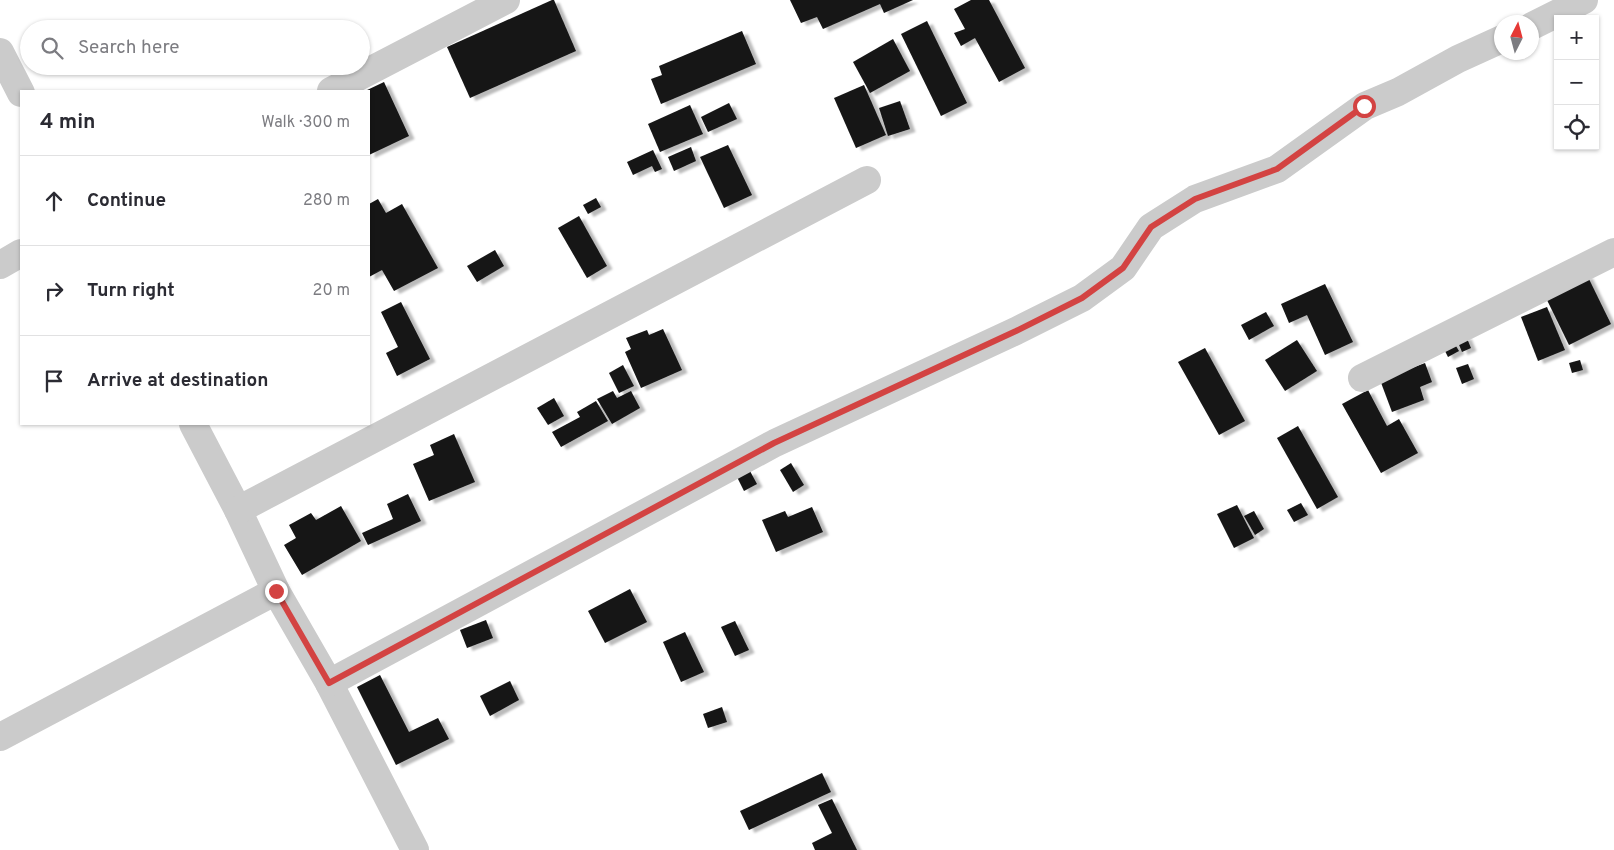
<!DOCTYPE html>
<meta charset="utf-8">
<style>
body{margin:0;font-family:Overpass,sans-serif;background:#f2f2f3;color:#2b2b33}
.controls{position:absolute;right:15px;top:15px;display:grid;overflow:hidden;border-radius:0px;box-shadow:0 1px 4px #0004}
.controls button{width:45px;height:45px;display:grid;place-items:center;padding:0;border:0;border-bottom:1px solid #e1e1e2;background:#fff;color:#2b2b33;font:25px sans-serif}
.compass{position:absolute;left:1494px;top:15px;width:45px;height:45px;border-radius:50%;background:#fff;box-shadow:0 1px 4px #0004;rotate:6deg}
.stop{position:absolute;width:15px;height:15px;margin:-11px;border:4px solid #d34342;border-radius:50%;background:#fff}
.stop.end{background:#d34342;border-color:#fff;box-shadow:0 1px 5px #0008}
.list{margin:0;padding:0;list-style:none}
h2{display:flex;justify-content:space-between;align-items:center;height:65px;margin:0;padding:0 20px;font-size:21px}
h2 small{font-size:16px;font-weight:400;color:#7c7c81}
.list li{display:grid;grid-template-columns:32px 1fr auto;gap:15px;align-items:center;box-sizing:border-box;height:90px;padding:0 20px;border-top:1px solid #e1e1e2}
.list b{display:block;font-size:19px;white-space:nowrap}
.list em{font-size:16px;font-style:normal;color:#7c7c81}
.icon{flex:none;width:28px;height:28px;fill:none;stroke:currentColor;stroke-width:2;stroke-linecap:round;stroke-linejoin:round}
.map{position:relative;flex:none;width:1614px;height:850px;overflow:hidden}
.search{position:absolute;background:#fff;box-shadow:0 1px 4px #0004;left:20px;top:20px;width:350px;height:55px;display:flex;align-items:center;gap:12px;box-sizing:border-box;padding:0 18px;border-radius:28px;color:#7c7c81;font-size:19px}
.panel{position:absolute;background:#fff;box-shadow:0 1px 4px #0004;left:20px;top:90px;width:350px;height:335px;border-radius:0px}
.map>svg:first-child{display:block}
.building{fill:#151515;filter:url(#shadow)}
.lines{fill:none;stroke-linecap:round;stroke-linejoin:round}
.minor{stroke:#cbcbcb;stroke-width:28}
.route{stroke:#d34342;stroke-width:6}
</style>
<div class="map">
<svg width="1614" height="850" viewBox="0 0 1614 850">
<defs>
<filter id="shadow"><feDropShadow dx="5.5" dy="3" stdDeviation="1" flood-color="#0004"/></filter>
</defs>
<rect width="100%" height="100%" fill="#fff"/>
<g class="building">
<path d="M 552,0 L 554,0 L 576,51 L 470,98 L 447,47 Z"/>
<path d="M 790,0 L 913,0 L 884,13 L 880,4 L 823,29 L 817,17 L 801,23 Z"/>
<path d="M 971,0 L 989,0 L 1025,68 L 999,82 L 975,38 L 961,46 L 954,33 L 965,29 L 954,9 Z"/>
<path d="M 927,21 L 967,103 L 941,116 L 901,34 Z"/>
<path d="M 742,31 L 756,64 L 661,104 L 651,79 L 662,75 L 659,66 Z"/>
<path d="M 893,39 L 910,71 L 870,93 L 853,62 Z"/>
<path d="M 384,82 L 409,136 L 369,155 L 369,91 L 365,91 Z"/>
<path d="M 864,85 L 886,135 L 856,148 L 834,98 Z"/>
<path d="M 900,101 L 910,129 L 888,136 L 879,108 Z"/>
<path d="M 729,103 L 737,119 L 708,132 L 701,117 Z"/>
<path d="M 690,105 L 703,134 L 660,152 L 648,124 Z"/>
<path d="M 728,145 L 752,195 L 724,208 L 700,157 Z"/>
<path d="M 691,147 L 696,161 L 674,171 L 668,157 Z"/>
<path d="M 653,150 L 662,169 L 655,172 L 652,166 L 633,175 L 627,162 Z"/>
<path d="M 596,198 L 601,207 L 588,214 L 583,205 Z"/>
<path d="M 378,199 L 386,213 L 402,204 L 438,268 L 394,291 L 382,270 L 369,277 L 369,204 Z"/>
<path d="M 579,216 L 607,266 L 587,278 L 558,228 Z"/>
<path d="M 495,250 L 504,266 L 477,282 L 467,266 Z"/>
<path d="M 1587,275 L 1611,324 L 1569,345 L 1545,296 Z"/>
<path d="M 1325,284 L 1353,342 L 1325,355 L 1307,315 L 1289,323 L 1281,304 Z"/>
<path d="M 401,302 L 430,359 L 397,376 L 386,353 L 398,347 L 381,312 Z"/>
<path d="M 1547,307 L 1565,350 L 1538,361 L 1521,317 Z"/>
<path d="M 1266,312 L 1274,326 L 1249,340 L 1241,325 Z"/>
<path d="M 663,329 L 682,370 L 641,388 L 625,352 L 631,349 L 626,338 L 647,330 L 649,335 Z"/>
<path d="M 1466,336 L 1471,348 L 1462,352 L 1457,340 Z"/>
<path d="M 1297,340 L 1317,371 L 1285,391 L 1265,360 Z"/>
<path d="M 1453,341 L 1459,351 L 1448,357 L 1443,347 Z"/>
<path d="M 1205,348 L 1245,421 L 1219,435 L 1178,362 Z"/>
<path d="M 1580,360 L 1583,370 L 1572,373 L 1569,363 Z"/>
<path d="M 1425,363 L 1432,382 L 1420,387 L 1424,400 L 1392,412 L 1380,380 Z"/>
<path d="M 1468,364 L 1474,379 L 1462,384 L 1456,368 Z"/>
<path d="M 623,365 L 634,386 L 619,393 L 609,373 Z"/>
<path d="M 1368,390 L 1387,426 L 1399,419 L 1418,453 L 1381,473 L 1342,404 Z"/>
<path d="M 613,391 L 617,398 L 631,391 L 640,408 L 612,424 L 597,399 Z"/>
<path d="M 554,398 L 564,416 L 548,425 L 537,408 Z"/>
<path d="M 596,401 L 608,421 L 561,447 L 552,432 L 580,417 L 577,412 Z"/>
<path d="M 1298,426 L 1338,497 L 1317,509 L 1277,438 Z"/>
<path d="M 454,434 L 475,482 L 429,501 L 413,464 L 434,455 L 430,445 Z"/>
<path d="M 791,463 L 804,485 L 793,492 L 780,470 Z"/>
<path d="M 750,471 L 757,484 L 744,491 L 737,477 Z"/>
<path d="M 408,494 L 421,521 L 368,545 L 362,533 L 393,519 L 387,504 Z"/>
<path d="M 1301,503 L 1308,515 L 1294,522 L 1287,510 Z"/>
<path d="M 1237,505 L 1254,538 L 1234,548 L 1217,514 Z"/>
<path d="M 341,506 L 361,541 L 302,575 L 284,545 L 296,538 L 289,525 L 311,513 L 316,520 Z"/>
<path d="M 812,507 L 823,532 L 776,552 L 762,520 L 785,511 L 788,517 Z"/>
<path d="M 1254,511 L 1264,529 L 1255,535 L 1244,516 Z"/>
<path d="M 630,589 L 647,622 L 605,643 L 588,611 Z"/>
<path d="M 486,620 L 493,638 L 467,648 L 460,630 Z"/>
<path d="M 735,621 L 749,650 L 735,656 L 721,627 Z"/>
<path d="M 685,632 L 704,672 L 681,682 L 663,642 Z"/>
<path d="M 380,675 L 409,732 L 438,718 L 449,739 L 396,765 L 357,687 Z"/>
<path d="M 510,681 L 519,700 L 490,716 L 480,696 Z"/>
<path d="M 722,707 L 727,722 L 708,728 L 703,714 Z"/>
<path d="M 822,773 L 831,792 L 749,830 L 740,811 Z"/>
<path d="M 832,799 L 857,850 L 815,850 L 812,843 L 832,833 L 818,805 Z"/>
</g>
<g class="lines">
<g class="minor">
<path d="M 1532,26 L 1584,0"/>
<path d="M 0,52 L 21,93"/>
<path d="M 331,91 L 506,0"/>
<path d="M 0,265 L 21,253"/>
<path d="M 1362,378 L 1614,252"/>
<path d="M 193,424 L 238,510 L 276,591 L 329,683 L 415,850"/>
<path d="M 238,510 L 867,180"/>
<path d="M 329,683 L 775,443 L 1016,331 L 1082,298 L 1123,268 L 1151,227 L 1195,199 L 1277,169 L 1365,106 L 1398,92 L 1458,59 L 1502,39"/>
<path d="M 0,737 L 276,591"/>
</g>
</g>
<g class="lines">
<path class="route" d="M 276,591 L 329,683 L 774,443 L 1016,331 L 1082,298 L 1123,268 L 1151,227 L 1195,199 L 1277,169 L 1364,106"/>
</g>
</svg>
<div class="controls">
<button>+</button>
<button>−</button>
<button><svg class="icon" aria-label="locate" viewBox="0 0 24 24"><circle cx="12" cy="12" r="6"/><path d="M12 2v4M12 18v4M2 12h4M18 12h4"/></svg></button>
</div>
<svg class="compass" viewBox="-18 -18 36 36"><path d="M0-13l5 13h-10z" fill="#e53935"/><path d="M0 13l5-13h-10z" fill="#7c7c81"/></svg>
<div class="stop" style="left:1364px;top:106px"></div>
<div class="stop end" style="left:276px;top:591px"></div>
<div class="search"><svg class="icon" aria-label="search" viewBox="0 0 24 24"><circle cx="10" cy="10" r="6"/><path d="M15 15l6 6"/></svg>Search here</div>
<section class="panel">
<h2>4 min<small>Walk · 300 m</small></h2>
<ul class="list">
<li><svg class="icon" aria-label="ahead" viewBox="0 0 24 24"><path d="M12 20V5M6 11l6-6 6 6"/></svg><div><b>Continue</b></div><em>280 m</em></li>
<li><svg class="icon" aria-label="right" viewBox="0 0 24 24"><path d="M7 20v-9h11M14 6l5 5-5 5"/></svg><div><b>Turn right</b></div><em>20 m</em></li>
<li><svg class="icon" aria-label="arrive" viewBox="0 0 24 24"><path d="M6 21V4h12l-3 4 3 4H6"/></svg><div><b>Arrive at destination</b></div></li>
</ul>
</section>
</div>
